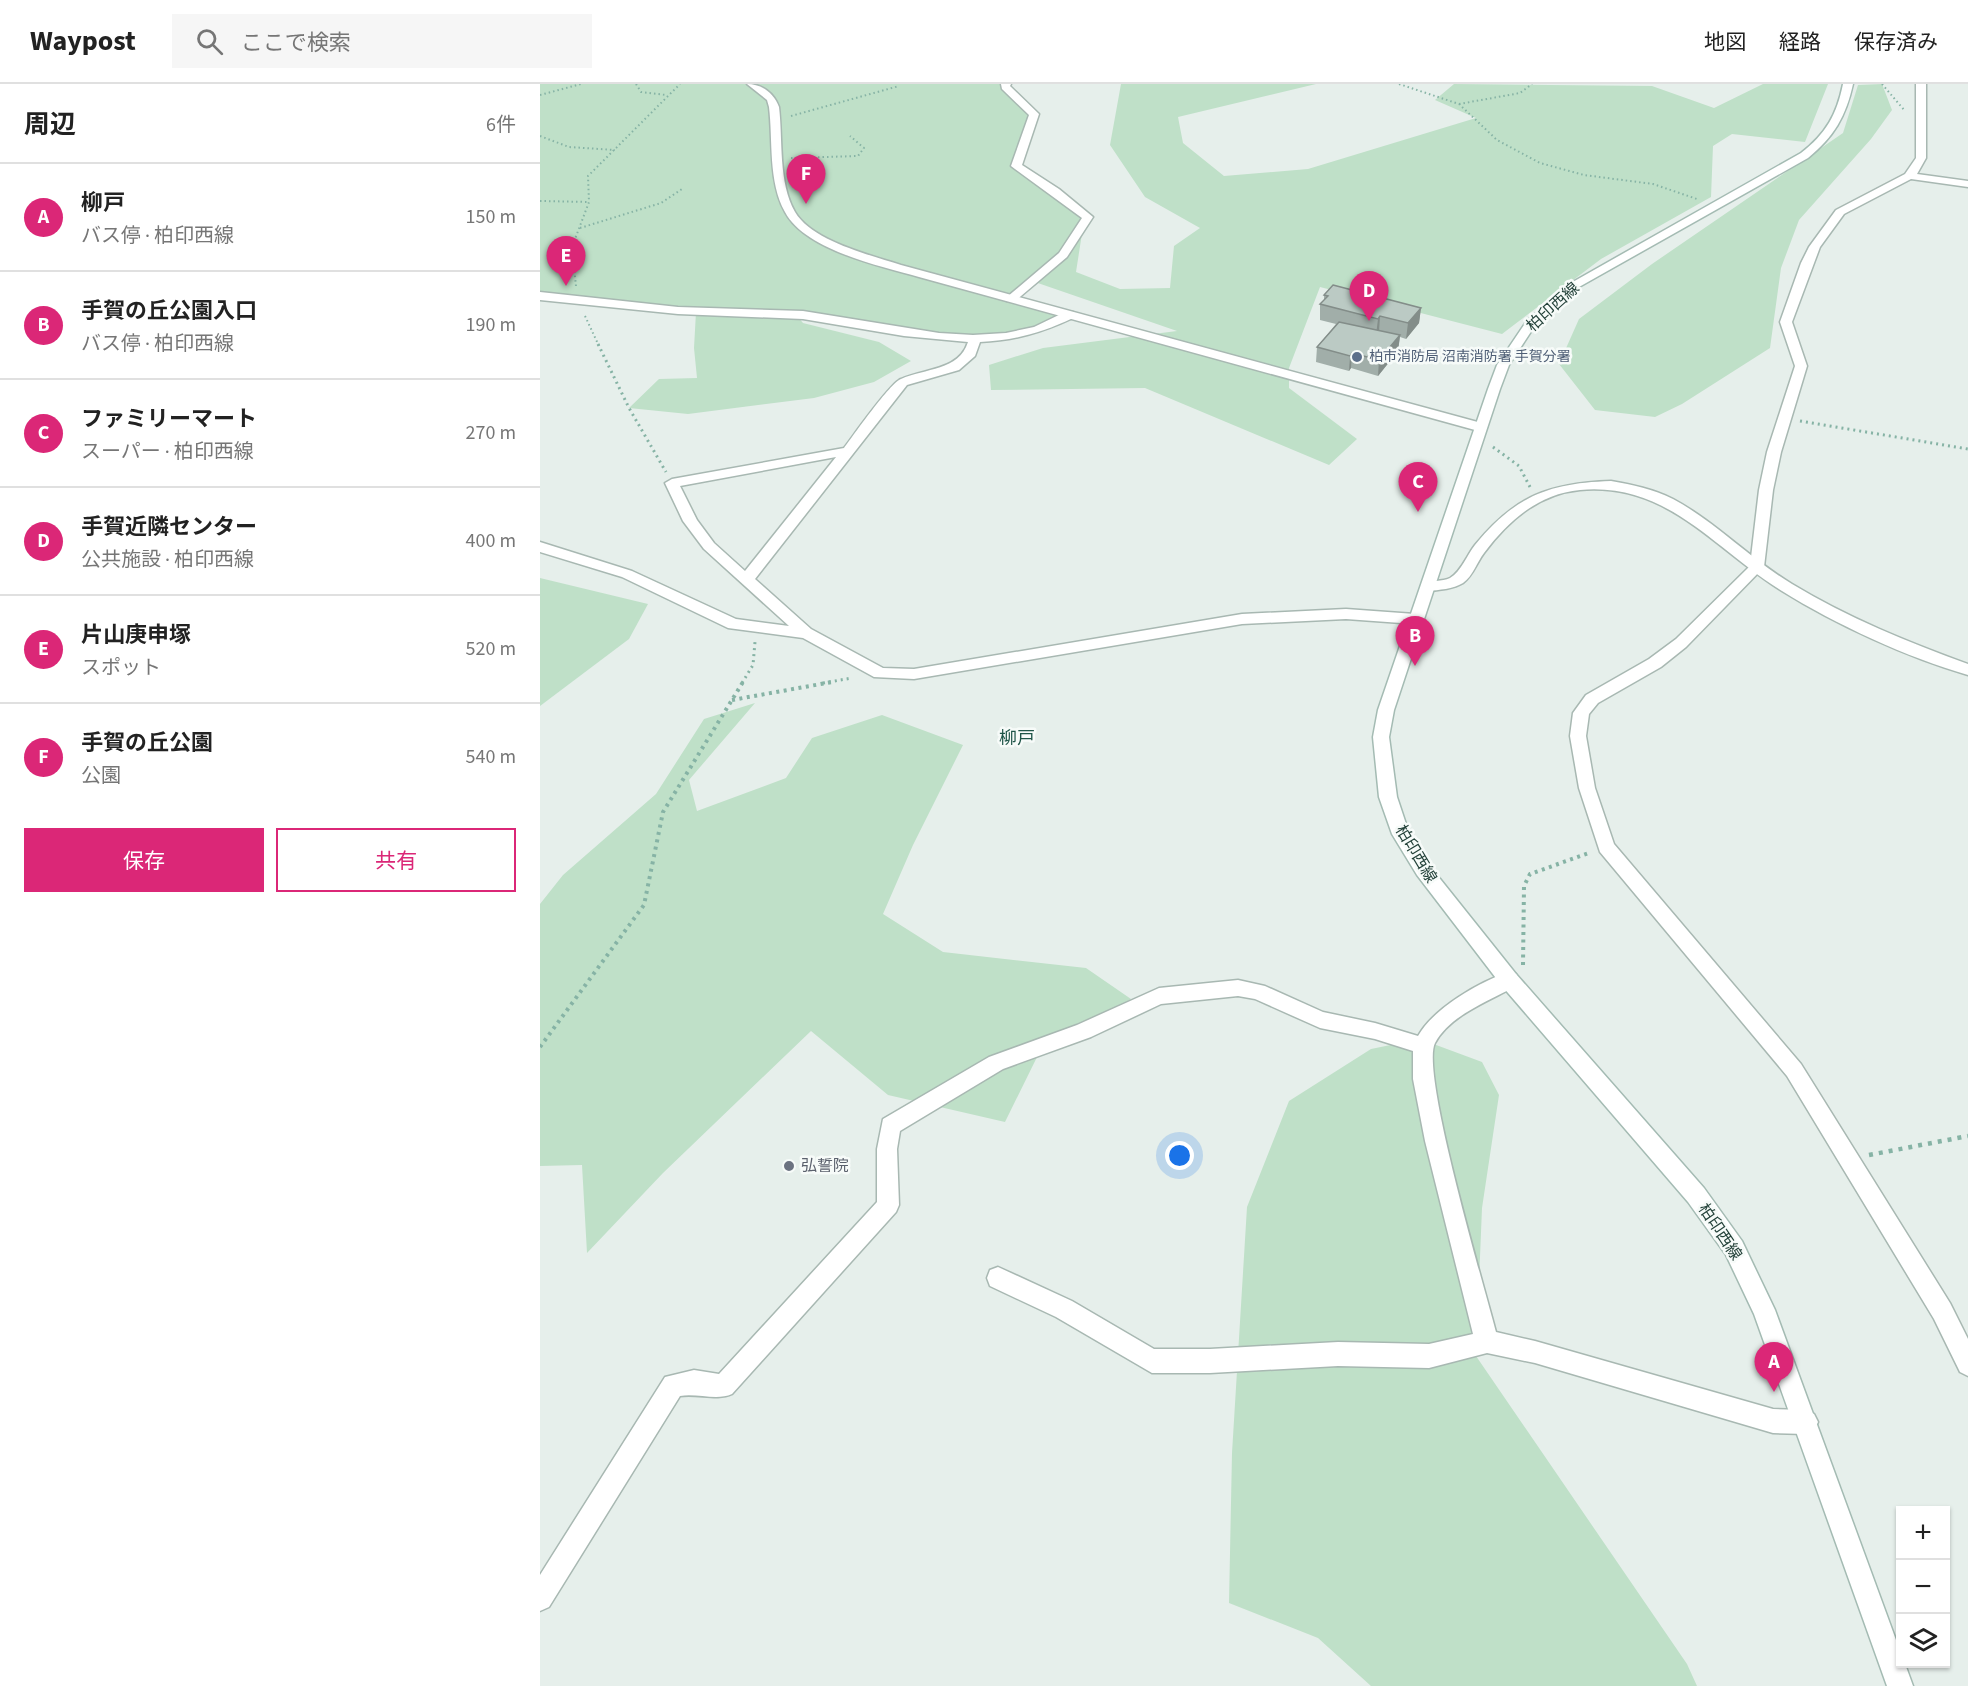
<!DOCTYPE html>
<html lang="ja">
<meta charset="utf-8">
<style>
body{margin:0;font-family:"Source Sans 3","Noto Sans JP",sans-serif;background:#f6f6f6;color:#222}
.controls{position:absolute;right:18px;bottom:18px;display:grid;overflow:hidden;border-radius:0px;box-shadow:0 2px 4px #0004}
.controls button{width:54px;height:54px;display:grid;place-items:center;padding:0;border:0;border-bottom:2px solid #e0e0e0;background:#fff;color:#222;font:30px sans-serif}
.you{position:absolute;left:640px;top:1072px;width:21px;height:21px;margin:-15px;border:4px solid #fff;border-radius:50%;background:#1a73e8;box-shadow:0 0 0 9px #1a73e833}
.badge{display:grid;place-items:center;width:39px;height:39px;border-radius:50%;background:#db2777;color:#fff;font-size:20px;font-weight:700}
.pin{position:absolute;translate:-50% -50px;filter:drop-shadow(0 2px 3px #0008)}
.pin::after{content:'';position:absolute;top:32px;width:21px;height:18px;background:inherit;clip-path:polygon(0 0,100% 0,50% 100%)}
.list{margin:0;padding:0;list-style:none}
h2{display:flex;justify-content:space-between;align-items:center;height:78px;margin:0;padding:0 24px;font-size:26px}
h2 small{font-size:20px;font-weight:400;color:#767676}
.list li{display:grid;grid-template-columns:39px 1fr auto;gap:18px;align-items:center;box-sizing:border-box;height:108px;padding:0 24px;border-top:2px solid #e0e0e0}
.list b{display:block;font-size:22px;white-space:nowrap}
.list p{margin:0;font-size:20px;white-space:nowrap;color:#767676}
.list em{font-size:20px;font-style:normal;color:#767676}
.actions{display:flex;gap:12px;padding:18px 24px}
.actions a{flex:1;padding:14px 0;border:2px solid #db2777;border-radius:0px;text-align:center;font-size:21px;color:#db2777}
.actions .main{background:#db2777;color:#fff}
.icon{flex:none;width:33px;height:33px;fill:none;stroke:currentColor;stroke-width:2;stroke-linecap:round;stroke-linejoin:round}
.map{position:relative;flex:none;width:1428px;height:1602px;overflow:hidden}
header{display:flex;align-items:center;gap:36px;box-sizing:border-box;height:84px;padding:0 30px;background:#fff;border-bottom:2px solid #e0e0e0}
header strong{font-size:28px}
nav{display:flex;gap:33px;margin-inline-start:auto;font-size:21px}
.search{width:420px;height:54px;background:#f6f6f6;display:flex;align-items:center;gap:15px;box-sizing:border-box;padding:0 21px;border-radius:0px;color:#767676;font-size:22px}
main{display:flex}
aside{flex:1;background:#fff}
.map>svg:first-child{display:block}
.green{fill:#bfe0c8}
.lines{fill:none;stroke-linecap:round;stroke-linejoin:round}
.minor-casing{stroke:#a8b8b2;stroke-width:3}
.tertiary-casing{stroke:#a8b8b2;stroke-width:3}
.secondary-casing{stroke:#a4bbb3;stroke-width:3}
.path-far3{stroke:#86b3a5;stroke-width:2;stroke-dasharray:1.5 3;stroke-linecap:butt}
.path-far2{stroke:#86b3a5;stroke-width:3;stroke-dasharray:2 4;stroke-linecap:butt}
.path-far1{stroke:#86b3a5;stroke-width:4;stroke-dasharray:3 4.5;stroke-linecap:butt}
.path{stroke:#86b3a5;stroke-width:4.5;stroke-dasharray:4 6;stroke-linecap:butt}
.minor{fill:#fff;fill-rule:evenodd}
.tertiary{fill:#fff;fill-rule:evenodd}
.secondary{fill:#fff;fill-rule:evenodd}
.wall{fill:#a1aea9}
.shaded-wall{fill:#838d89}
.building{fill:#bbcac4;stroke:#838d89;stroke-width:1.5}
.service-dot{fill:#5c6f8a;stroke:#f7fbf9;stroke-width:2}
.worship-dot{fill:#6b7280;stroke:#f7fbf9;stroke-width:2}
.labels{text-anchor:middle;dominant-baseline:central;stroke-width:5;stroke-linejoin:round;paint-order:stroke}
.far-service-label{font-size:14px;fill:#4e5e75;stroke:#f7fbf9;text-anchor:start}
.street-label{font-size:16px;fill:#24423a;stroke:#f7fbf9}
.worship-label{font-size:16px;fill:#5b616d;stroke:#f7fbf9;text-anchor:start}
.neighbourhood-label{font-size:18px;fill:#1f5548;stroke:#f7fbf9}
</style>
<header>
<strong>Waypost</strong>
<div class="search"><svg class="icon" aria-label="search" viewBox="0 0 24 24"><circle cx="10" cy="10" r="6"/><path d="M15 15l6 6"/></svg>ここで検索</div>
<nav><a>地図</a><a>経路</a><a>保存済み</a></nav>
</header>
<main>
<aside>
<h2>周辺<small>6件</small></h2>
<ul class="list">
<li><span class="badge">A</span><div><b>柳戸</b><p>バス停 · 柏印西線</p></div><em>150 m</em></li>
<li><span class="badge">B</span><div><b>手賀の丘公園入口</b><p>バス停 · 柏印西線</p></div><em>190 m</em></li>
<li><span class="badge">C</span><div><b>ファミリーマート</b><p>スーパー · 柏印西線</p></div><em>270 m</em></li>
<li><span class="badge">D</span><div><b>手賀近隣センター</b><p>公共施設 · 柏印西線</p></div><em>400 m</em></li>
<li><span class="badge">E</span><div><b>片山庚申塚</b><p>スポット</p></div><em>520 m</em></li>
<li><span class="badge">F</span><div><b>手賀の丘公園</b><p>公園</p></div><em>540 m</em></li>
</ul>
<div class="actions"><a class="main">保存</a><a>共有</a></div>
</aside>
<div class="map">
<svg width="1428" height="1602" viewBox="0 0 1428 1602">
<rect width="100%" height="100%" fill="#e6efeb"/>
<g class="green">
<path d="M 0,0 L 468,0 L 494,30 L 476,82 L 548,133 L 543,143 L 536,188 L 580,205 L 630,204 L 634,162 L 660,144 L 605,113 L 570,61 L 581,0 L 776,0 L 638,33 L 643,59 L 684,92 L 768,85 L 936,34 L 895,16 L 914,0 L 1112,2 L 1174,24 L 1223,0 L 1288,0 L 1265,58 L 1192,50 L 1173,62 L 1171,113 L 1061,175 L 962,250 L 780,203 L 749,284 L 749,304 L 817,355 L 789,381 L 605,304 L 451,306 L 449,281 L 503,264 L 637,247 L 492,197 L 471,214 L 529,231 L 515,240 L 436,256 L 257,232 L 263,239 L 339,258 L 371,277 L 334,298 L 274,314 L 148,330 L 89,324 L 119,295 L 157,294 L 154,264 L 156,228 L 0,211 Z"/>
<path d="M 1342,0 L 1352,26 L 1331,55 L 1259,136 L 1241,184 L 1230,264 L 1142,320 L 1115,333 L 1055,326 L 1019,280 L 1039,235 L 1112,180 L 1303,49 L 1318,1 Z"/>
<path d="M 0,494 L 108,520 L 89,555 L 0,622 Z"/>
<path d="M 215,619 L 149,696 L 157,727 L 246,694 L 272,654 L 342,631 L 423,661 L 373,761 L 343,830 L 403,868 L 546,884 L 591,915 L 499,969 L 465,1038 L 348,1011 L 271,947 L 123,1089 L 47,1169 L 42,1081 L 0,1082 L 0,820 L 23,791 L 116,710 L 164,635 Z"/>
<path d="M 880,955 L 942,978 L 959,1011 L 942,1124 L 936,1272 L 1147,1580 L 1157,1602 L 831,1602 L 778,1554 L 689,1519 L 692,1369 L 707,1123 L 749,1017 L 831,965 Z"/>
</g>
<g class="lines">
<defs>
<g id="minor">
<path d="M 461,0 L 471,0 L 470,2 L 499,30 L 482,81 L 519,105 L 553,133 L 527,173 L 475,217 L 467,217 L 467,213 L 519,169 L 542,134 L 471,82 L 489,31 L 462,5 Z"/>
<path d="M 1376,0 L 1386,0 L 1386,74 L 1377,90 L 1428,97 L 1428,103 L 1371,95 L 1304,130 L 1280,163 L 1252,238 L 1267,282 L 1241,368 L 1233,406 L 1224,483 L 1146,563 L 1121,583 L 1058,619 L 1049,630 L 1046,652 L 1055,704 L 1074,760 L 1261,980 L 1410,1219 L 1428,1255 L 1428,1292 L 1420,1288 L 1394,1235 L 1247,992 L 1060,768 L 1039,704 L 1030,652 L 1033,629 L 1046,611 L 1109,575 L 1136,555 L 1210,482 L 1219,406 L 1227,368 L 1255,282 L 1240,238 L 1261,179 L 1269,163 L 1296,126 L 1365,90 L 1376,74 Z"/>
<path d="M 0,208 L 138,223 L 263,227 L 399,249 L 433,251 L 466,249 L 494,243 L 525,228 L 533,228 L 533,234 C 501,249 476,256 440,258 L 435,272 L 419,286 L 367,301 L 215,495 L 271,545 L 343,584 L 374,585 L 702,530 L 806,525 L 875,530 L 883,535 L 875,540 L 806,535 L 702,540 L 374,595 L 334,593 L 263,554 L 188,544 L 82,493 L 0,468 L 0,458 L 92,487 L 196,535 L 249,542 L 164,465 L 143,437 L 125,399 L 132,395 L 304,364 C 314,351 350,299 361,295 C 385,284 419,287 428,258 L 364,252 L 263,235 L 138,230 L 0,216 ZM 296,373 L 205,487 L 174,459 L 157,436 L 140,402 Z"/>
<path d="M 969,888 L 976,890 L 979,896 L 976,902 C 949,917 910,931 895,959 C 880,988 945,1205 956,1248 L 995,1257 L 1233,1325 L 1266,1326 L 1274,1330 L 1278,1338 L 1274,1346 L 1266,1350 L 1233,1349 L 995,1279 L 947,1269 L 889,1284 L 798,1282 L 670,1289 L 612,1289 L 516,1233 L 450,1202 L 447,1194 L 450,1186 L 458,1183 L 532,1217 L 614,1265 L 670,1265 L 798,1258 L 889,1260 L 933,1250 L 885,1057 L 873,995 L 873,967 L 835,955 L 780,944 L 715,915 L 698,912 L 621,920 L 551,953 L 463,985 L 360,1047 L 357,1065 L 359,1121 L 356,1128 L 192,1310 C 177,1317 157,1309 140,1312 L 9,1523 L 0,1527 L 0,1491 L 125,1293 L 154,1286 L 179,1290 L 337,1118 L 337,1065 L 343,1035 L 449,973 L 537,941 L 619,904 L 698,896 L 725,902 L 783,928 L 835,939 L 878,952 C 894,924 939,898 969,888 Z"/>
</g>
<g id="tertiary">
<path d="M 207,0 C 222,0 234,9 239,23 C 243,56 238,98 255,128 C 272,157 330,171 361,181 L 945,340 L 947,343 L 940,347 L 935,346 L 379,193 C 340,182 265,166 245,128 C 228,98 233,56 229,23 L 227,16 Z"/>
<path d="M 1071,397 C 1093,401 1113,405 1133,415 C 1176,438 1210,475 1252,500 C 1308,534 1368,558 1428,580 L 1428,591 C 1368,574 1295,540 1242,507 C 1174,465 1128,398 1040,406 C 998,410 968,437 944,469 C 937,478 933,492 923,499 C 913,505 899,506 888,507 L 881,502 L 883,499 C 891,496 902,498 910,494 C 921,488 927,471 935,461 C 975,412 1009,399 1071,397 Z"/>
</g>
<path id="secondary" d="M 1303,0 L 1313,0 C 1306,32 1294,53 1268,74 L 1039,203 L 994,243 L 969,281 L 960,305 L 854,626 L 849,653 L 857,713 L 869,749 L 889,781 L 976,890 L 1164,1104 L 1202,1157 L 1235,1226 L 1360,1567 L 1360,1580 L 1365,1580 L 1373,1602 L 1347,1602 L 1214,1230 L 1186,1171 L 1148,1118 L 962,902 L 877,791 L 852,750 L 839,713 L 833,653 L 838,626 L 948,305 L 957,281 L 986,238 L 1031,199 L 1261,69 C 1286,50 1297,30 1303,0 Z"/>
</defs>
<use href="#minor" class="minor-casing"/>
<use href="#tertiary" class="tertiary-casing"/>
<use href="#secondary" class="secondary-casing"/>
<g class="path-far3">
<path d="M 96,0 L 101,8 L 126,11"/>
<path d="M 859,0 L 919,20 L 957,56 L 1000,79 L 1044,91 L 1113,100 L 1157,115"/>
<path d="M 1342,0 L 1365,27"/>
<path d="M 0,11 L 41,0"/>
<path d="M 919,20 L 980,9 L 992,0"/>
<path d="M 251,32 L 359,2"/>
<path d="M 0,52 L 29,63 L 75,66"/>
<path d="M 251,74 L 318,72 L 324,64 L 310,52"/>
<path d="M 0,117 L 49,118"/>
<path d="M 40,144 L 121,119 L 142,105"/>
<path d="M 36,202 L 32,163 L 49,118 L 48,92 L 140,0"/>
<path d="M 45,232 L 59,262"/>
</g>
<g class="path-far2">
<path d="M 58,260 L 89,324 L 126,388"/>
<path d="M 1260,337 L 1428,365"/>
<path d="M 953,363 L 979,382 L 990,403"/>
<path d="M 202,599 L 213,581 L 215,558"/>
<path d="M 283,599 L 312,594"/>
</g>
<g class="path-far1">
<path d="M 192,616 L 292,598"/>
<path d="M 983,881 L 984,802 L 990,790 L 1049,769"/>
<path d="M 0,963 L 104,821 L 123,728 L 203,598"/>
</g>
<path class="path" d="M 1329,1071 L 1428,1052"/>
<use href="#minor" class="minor"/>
<use href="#tertiary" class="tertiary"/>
<use href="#secondary" class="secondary"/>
</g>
<path class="wall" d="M 784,211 L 881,224 L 879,239 L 866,255 L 860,253 L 858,267 L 838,292 L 811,284 L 809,287 L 776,278 L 777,263 L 796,240 L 780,236 L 780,220 L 784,216 Z"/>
<g class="shaded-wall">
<path d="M 881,224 L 879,239 L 866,255 L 868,239 Z"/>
<path d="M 840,232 L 839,248 L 836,251 L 838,235 Z"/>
<path d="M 860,251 L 858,267 L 838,292 L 839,276 Z"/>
<path d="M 812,269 L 811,284 L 809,287 L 810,272 Z"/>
</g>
<g class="building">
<path d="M 793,201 L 881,224 L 868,239 L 840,232 L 838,235 L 780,220 L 788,212 L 784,211 Z"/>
<path d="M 799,238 L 860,251 L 839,276 L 812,269 L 810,272 L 777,263 Z"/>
</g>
<circle class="service-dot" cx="817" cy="273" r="6"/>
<circle class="worship-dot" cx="249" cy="1082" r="6"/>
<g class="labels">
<g class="far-service-label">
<text x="829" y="273">柏市消防局 沼南消防署 手賀分署</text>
</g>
<g class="street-label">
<text transform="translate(1013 223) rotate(-42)">柏印西線</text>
<text transform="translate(876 770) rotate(59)">柏印西線</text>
<text transform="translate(1180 1148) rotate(56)">柏印西線</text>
</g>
<g class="worship-label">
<text x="261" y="1082">弘誓院</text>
</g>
<g class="neighbourhood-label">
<text x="477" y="654">柳戸</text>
</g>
</g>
</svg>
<div class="controls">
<button>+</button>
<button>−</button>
<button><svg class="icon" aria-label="layers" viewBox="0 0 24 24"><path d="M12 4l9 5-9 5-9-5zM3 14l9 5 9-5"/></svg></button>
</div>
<div class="you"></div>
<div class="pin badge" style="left:1234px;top:1308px">A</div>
<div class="pin badge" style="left:875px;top:582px">B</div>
<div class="pin badge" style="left:878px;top:428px">C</div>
<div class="pin badge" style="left:829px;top:237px">D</div>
<div class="pin badge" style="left:26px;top:202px">E</div>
<div class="pin badge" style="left:266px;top:120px">F</div>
</div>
</main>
